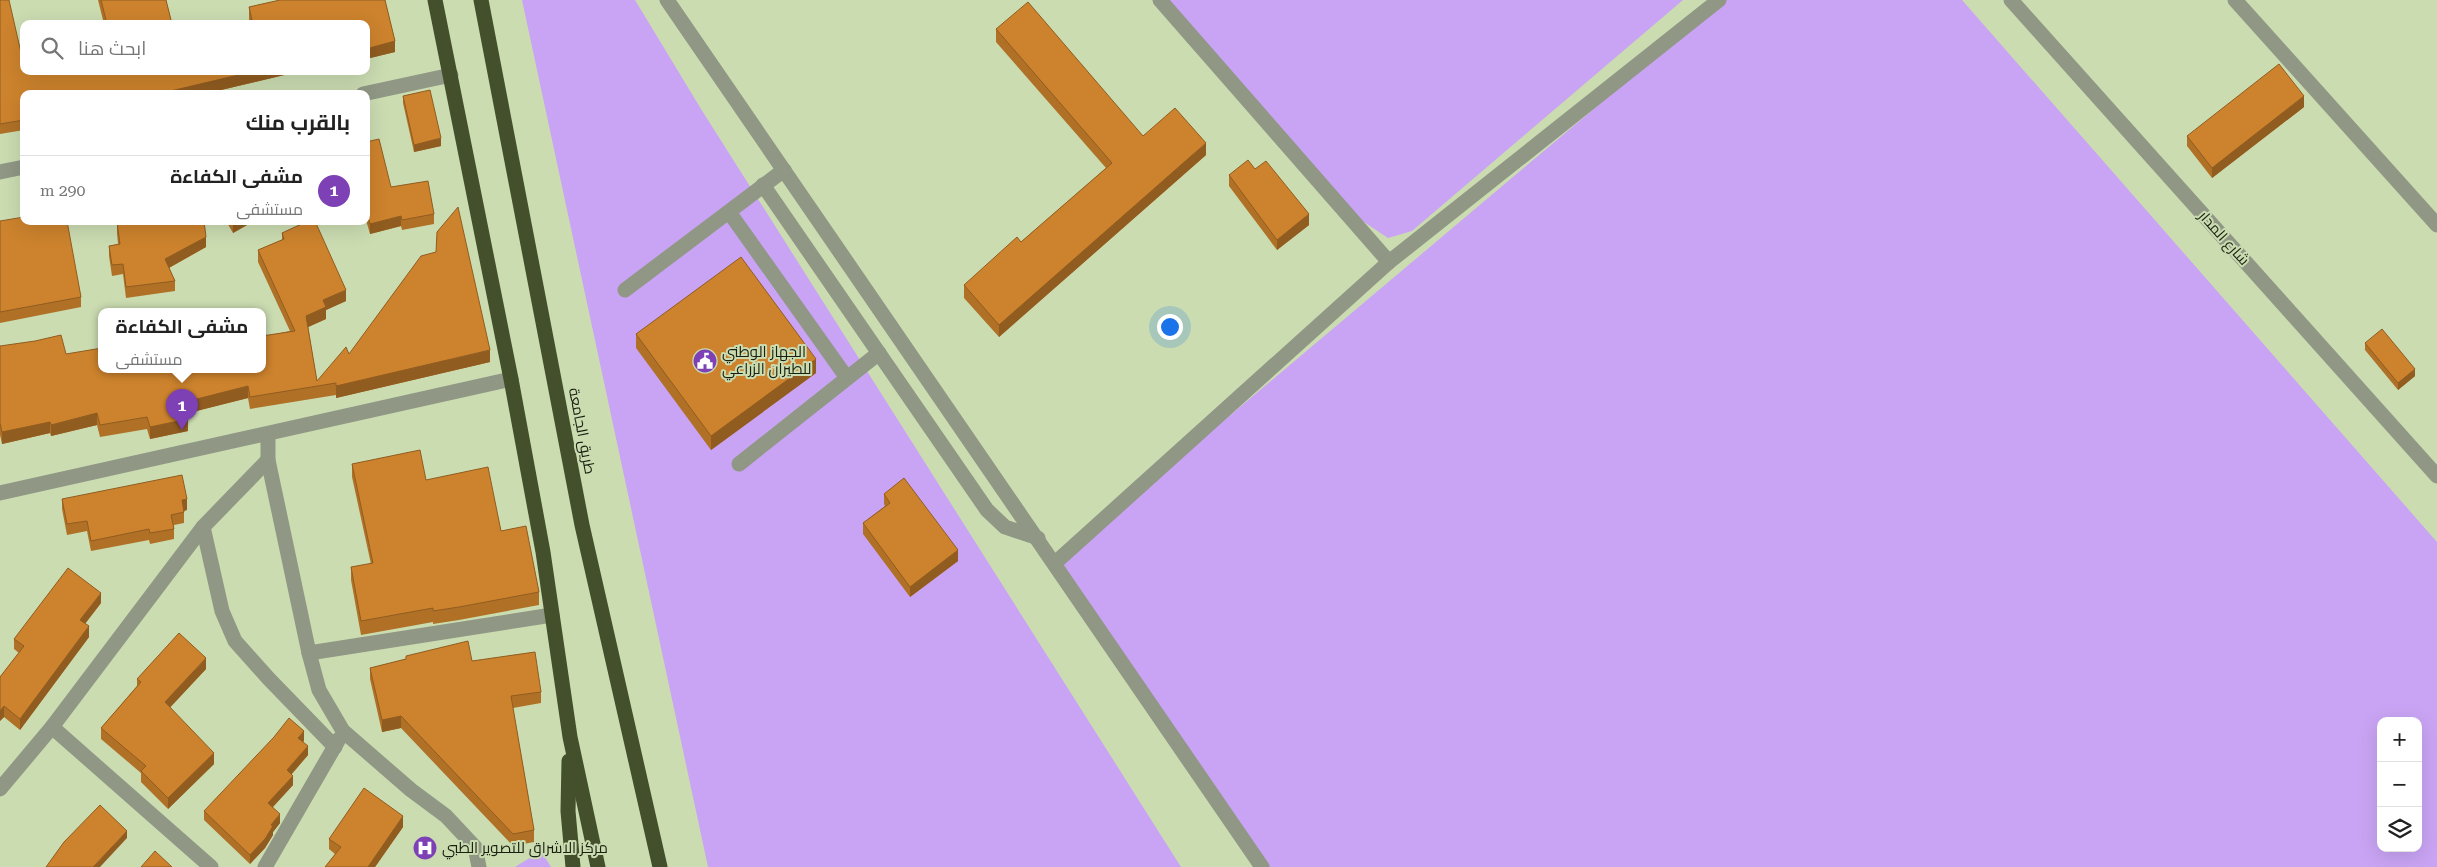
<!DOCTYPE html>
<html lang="ar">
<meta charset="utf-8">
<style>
body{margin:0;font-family:"Roboto Serif",Cairo,serif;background:#f2f2f2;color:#222;direction:rtl}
.controls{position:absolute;right:15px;bottom:15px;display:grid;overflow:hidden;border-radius:10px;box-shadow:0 5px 20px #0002}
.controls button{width:45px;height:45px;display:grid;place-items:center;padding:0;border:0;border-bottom:1px solid #e0e0e0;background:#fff;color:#222;font:25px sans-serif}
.you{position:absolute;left:1169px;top:326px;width:18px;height:18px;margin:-12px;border:4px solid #fff;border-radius:50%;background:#1a73e8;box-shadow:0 0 0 8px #1a73e833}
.badge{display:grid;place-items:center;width:32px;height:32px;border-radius:50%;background:#7d40b5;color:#fff;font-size:16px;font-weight:700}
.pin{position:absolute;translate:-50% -41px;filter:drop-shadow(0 1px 2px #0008)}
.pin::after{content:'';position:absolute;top:26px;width:18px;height:15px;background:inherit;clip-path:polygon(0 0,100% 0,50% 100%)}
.popup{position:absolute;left:98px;top:308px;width:168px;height:65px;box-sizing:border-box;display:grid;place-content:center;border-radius:10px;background:#fff;filter:drop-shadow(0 1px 4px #0005);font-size:16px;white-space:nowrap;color:#767676}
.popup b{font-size:19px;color:#222}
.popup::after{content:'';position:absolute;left:50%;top:100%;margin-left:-10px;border:10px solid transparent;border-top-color:#fff}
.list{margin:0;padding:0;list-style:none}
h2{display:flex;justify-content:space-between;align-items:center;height:65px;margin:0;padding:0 20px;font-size:21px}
h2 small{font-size:16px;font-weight:400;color:#767676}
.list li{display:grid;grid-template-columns:32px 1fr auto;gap:15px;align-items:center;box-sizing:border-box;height:70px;padding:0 20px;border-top:1px solid #e0e0e0}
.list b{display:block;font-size:19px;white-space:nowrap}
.list p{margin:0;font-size:16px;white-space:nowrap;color:#767676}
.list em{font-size:16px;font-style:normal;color:#767676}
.icon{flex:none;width:28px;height:28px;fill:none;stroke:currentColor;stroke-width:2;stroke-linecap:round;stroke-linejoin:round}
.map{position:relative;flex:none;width:2437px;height:867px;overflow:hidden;direction:ltr}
.search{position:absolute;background:#fff;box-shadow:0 5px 20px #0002;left:20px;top:20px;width:350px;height:55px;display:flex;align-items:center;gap:12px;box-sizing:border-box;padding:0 18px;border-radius:10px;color:#767676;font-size:19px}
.panel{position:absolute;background:#fff;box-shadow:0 5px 20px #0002;left:20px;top:90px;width:350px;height:135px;border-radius:10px;direction:rtl}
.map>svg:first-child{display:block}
.green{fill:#c9a4f4;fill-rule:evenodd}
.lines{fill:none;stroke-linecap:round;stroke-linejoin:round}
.minor{stroke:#909785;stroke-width:15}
.highway{stroke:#43502b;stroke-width:15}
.wall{fill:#b07127}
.shaded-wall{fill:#905c20}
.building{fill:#cd832d;stroke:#905c20}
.labels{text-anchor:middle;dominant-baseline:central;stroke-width:4;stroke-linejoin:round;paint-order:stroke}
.street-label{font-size:15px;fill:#1a2010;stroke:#cbdcb1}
.poi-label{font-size:15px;fill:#1a2010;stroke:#cbdcb1;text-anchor:start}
</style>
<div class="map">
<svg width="2437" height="867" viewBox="0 0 2437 867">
<rect width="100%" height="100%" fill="#cbdcb1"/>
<g class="green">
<path d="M 522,0 L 635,0 L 701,109 L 1181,867 L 708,867 Z"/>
<path d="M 1168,0 L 1683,0 L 1412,231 L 1388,238 L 1361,220 Z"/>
<path d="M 1723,0 L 1962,0 L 2437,542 L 2437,867 L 1262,867 L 1055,563 ZM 2381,721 L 2418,721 L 2418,848 L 2381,848 Z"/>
<path d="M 541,851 L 551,867 L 515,867 Z"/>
</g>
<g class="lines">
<g class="minor">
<path d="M 667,0 L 1262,867"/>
<path d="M 1160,0 L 1389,262"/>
<path d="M 2011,0 L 2437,476"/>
<path d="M 2235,0 L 2437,225"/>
<path d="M 363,94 L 451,75"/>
<path d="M 0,172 L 24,167"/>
<path d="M 763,185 L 987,510 L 1005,527 L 1038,538"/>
<path d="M 729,212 L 847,378"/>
<path d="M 625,290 L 784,170"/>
<path d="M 268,435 L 268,460 L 309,653 L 319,690 L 343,731 L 411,790 L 446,816 L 475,847 L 479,867"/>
<path d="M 739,464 L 879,353"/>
<path d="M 0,493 L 511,379"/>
<path d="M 203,527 L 222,611 L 235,641 L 269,679 L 335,747"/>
<path d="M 1055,563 L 1389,262 L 1719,0"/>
<path d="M 309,653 L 552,615"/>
<path d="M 52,727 L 211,867"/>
<path d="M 0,789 L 52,727 L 203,527 L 268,460"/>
<path d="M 265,867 L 339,739"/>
</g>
<g class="highway">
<path d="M 435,0 L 511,379 L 543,552 L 570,737 L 598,867"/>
<path d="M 481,0 L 582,525 L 660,867"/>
<path d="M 569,761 L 568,811 L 573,867"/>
</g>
</g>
<g class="wall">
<path d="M 0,0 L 24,71 L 301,71 L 204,94 L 24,94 L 24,130 L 0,134 Z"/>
<path d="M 98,0 L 166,0 L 172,24 L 104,24 Z"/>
<path d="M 280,0 L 385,0 L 395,41 L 395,52 L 366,59 L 366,24 L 233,24 L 249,20 L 249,7 Z"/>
<path d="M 996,29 L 1143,136 L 1206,155 L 999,337 L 964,298 L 964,285 L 1021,242 L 1106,168 L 996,42 Z"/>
<path d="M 403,96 L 441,146 L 414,152 L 403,103 Z"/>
<path d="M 2304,107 L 2212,178 L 2187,146 L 2187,136 Z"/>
<path d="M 366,142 L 391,187 L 434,214 L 434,224 L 402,230 L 401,226 L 370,234 L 366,220 Z"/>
<path d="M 1255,169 L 1309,225 L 1277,250 L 1229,186 L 1229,175 Z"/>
<path d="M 0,221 L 81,297 L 81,307 L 0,323 Z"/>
<path d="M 226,221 L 254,221 L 233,233 Z"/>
<path d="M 117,222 L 206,247 L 169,268 L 175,281 L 175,291 L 126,298 L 123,274 L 112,276 L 109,256 L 109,246 L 118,244 L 117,233 Z"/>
<path d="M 282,233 L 346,301 L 326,310 L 326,319 L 308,327 L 317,381 L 349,354 L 490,362 L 336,398 L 336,395 L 250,409 L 248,398 L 187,413 L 188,431 L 150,439 L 147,429 L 100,437 L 97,425 L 51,436 L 50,433 L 2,444 L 0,435 L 0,346 L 66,354 L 102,369 L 290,331 L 258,262 L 258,250 L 282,240 Z"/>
<path d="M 636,334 L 816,373 L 711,450 L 636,348 Z"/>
<path d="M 2365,343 L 2415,376 L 2398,390 L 2365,350 Z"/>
<path d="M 352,464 L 426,480 L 501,531 L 539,592 L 539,605 L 459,620 L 433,624 L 433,622 L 361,635 L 351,580 L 351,567 L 371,564 L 352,477 Z"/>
<path d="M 884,494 L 958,561 L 910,597 L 863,534 L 863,523 L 885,506 L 884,504 Z"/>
<path d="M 62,499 L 187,510 L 184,511 L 184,523 L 174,525 L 174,539 L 150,544 L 149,540 L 91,551 L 87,531 L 67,535 L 62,509 Z"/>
<path d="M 101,603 L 85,624 L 89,637 L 20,730 L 4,717 L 0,721 L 0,677 L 19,653 L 14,649 L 14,639 Z"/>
<path d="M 406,656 L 472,661 L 541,692 L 541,703 L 513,708 L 534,830 L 534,842 L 513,846 L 401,728 L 382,732 L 370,679 L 370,668 L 406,659 Z"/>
<path d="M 206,669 L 170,707 L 214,764 L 168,809 L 141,782 L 141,773 L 101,739 L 101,728 L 137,686 L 137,679 Z"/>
<path d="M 304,741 L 303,742 L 308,755 L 292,774 L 293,785 L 273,807 L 280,823 L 273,832 L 273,835 L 265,848 L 250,864 L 204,820 L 204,811 Z"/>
<path d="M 403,827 L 375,867 L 325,867 L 335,854 L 329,849 L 329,839 Z"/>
</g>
<g class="shaded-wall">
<path d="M 395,41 L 395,52 L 366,59 L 366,49 Z"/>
<path d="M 255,71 L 301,71 L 204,94 L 158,94 Z"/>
<path d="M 338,71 L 352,71 L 338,75 Z"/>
<path d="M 2304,96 L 2304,107 L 2212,178 L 2212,168 Z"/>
<path d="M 441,138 L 441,146 L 414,152 L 414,145 Z"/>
<path d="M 1206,143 L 1206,155 L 999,337 L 999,325 Z"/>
<path d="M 1309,214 L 1309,225 L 1277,250 L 1277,240 Z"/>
<path d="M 401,216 L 401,226 L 370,234 L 370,224 Z"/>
<path d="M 235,221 L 254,221 L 233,233 L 233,222 Z"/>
<path d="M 206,237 L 206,247 L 165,270 L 165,259 Z"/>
<path d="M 346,290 L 346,301 L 326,310 L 326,319 L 306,328 L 306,316 L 323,300 Z"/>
<path d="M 490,350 L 490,362 L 336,398 L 336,386 Z"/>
<path d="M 816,359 L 816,373 L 711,450 L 711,436 Z"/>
<path d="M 2415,369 L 2415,376 L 2398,390 L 2398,383 Z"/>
<path d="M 248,386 L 248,398 L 185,414 L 185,402 Z"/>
<path d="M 97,413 L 97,425 L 51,436 L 51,425 Z"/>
<path d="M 188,419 L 188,431 L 150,439 L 150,427 Z"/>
<path d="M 50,422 L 50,433 L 2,444 L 2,432 Z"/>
<path d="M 187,499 L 187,510 L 182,511 L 182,500 Z"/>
<path d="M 958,550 L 958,561 L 910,597 L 910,587 Z"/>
<path d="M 101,593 L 101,603 L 80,630 L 80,620 Z"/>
<path d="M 89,626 L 89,637 L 20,730 L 20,719 Z"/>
<path d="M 206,658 L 206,669 L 165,713 L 165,702 Z"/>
<path d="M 4,706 L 4,717 L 0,721 L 0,711 Z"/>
<path d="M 401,716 L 401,728 L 382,732 L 382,720 Z"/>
<path d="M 304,731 L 304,741 L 298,747 L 298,738 Z"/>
<path d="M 308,746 L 308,755 L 287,779 L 287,770 Z"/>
<path d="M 214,753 L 214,764 L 168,809 L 168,798 Z"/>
<path d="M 293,776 L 293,785 L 268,812 L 268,803 Z"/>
<path d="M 280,814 L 280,823 L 273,832 L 273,835 L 265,848 L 250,864 L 250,855 L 271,825 Z"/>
<path d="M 403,816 L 403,827 L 375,867 L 368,867 Z"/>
<path d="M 127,831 L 127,838 L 100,867 L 93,867 Z"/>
</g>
<g class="building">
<path d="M 0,0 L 9,0 L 22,57 L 24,57 L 24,71 L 255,71 L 158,94 L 24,94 L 24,120 L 0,124 Z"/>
<path d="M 101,0 L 166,0 L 172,24 L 107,24 Z"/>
<path d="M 280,0 L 385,0 L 395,41 L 366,49 L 366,24 L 233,24 L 252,20 L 249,7 Z"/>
<path d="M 1028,2 L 1143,136 L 1175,108 L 1206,143 L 999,325 L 964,285 L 1017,237 L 1021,242 L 1112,163 L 996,29 Z"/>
<path d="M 2279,64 L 2304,96 L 2212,168 L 2187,136 Z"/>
<path d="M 430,90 L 441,138 L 414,145 L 403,96 Z"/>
<path d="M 379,139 L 391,187 L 428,181 L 434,214 L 402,220 L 401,216 L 370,224 L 366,210 L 366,142 Z"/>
<path d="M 1248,160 L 1255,169 L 1266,161 L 1309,214 L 1277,240 L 1229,175 Z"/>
<path d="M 458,207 L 490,350 L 336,386 L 336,383 L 250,397 L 248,386 L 185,402 L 188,419 L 150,427 L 147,417 L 100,425 L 97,413 L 51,425 L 50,422 L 2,432 L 0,423 L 0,346 L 35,341 L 61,335 L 66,354 L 102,348 L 102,369 L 262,369 L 262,336 L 295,331 L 258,250 L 284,239 L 282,233 L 308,221 L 315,221 L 346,290 L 323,300 L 326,307 L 306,316 L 317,381 L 346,347 L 349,354 L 421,256 L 436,252 L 437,232 Z"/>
<path d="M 24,217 L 24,221 L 67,221 L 81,297 L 0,312 L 0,221 Z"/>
<path d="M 124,221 L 204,221 L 206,237 L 165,259 L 175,281 L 126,287 L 123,264 L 112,265 L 109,246 L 120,244 L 117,222 Z"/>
<path d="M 741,257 L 816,359 L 711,436 L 636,334 Z"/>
<path d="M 2382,329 L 2415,369 L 2398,383 L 2365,343 Z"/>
<path d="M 420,450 L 426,480 L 488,467 L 501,531 L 526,526 L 539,592 L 459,607 L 433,611 L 433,608 L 361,621 L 351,567 L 373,563 L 352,464 Z"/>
<path d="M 182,475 L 187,499 L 182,500 L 184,512 L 171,515 L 174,529 L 150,533 L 149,529 L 91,541 L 87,521 L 67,524 L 62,499 Z"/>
<path d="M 904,478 L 958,550 L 910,587 L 863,523 L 890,503 L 884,494 Z"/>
<path d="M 68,568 L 101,593 L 80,620 L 89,626 L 20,719 L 4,706 L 0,711 L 0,677 L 24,646 L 14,639 Z"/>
<path d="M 179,633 L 206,658 L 165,702 L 214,753 L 168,798 L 141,771 L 146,766 L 101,728 L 141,682 L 137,679 Z"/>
<path d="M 468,641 L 472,661 L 535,652 L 541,692 L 511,696 L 534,830 L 513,834 L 401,716 L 382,720 L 370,668 L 406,659 L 406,656 Z"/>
<path d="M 289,718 L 304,731 L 298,738 L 308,746 L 287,770 L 293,776 L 268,803 L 280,814 L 271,825 L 273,826 L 265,839 L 250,855 L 204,811 L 274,737 Z"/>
<path d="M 364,788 L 403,816 L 368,867 L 325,867 L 341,847 L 329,839 Z"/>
<path d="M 100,805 L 127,831 L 93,867 L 46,867 L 64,842 Z"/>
<path d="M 155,851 L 172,867 L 141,867 Z"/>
</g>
<defs>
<symbol id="civic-disc" viewBox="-11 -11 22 22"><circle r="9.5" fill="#7d40b5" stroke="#cbdcb1"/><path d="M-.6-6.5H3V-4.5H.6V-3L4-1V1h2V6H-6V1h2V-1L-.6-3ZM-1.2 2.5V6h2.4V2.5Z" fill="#fff"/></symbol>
<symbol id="hospital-disc" viewBox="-11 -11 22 22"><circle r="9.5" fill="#7d40b5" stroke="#cbdcb1"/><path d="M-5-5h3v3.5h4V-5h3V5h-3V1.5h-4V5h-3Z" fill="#fff"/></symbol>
</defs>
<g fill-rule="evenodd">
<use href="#civic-disc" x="691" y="347" width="28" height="28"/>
<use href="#hospital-disc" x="411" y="834" width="28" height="28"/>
</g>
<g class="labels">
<g class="street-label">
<text transform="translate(2224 238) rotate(48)">شارع المدار</text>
<text transform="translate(582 431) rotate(79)">طريق الجامعة</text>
</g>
<g class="poi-label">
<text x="722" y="352">الجهاز الوطني<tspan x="722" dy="17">للطيران الزراعي</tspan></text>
<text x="442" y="848">مركز الاشراق للتصوير الطبي</text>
</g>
</g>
</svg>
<div class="controls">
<button>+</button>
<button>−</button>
<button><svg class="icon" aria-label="layers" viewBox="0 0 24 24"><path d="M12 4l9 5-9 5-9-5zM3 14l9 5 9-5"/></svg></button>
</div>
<div class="you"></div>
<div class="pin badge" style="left:182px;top:430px">1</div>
<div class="popup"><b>مشفى الكفاءة</b>مستشفى</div>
<div class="search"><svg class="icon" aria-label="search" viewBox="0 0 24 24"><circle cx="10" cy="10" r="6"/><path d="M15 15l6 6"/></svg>ابحث هنا</div>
<section class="panel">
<h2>بالقرب منك<small></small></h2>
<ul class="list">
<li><span class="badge">1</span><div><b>مشفى الكفاءة</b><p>مستشفى</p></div><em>290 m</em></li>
</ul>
</section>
</div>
